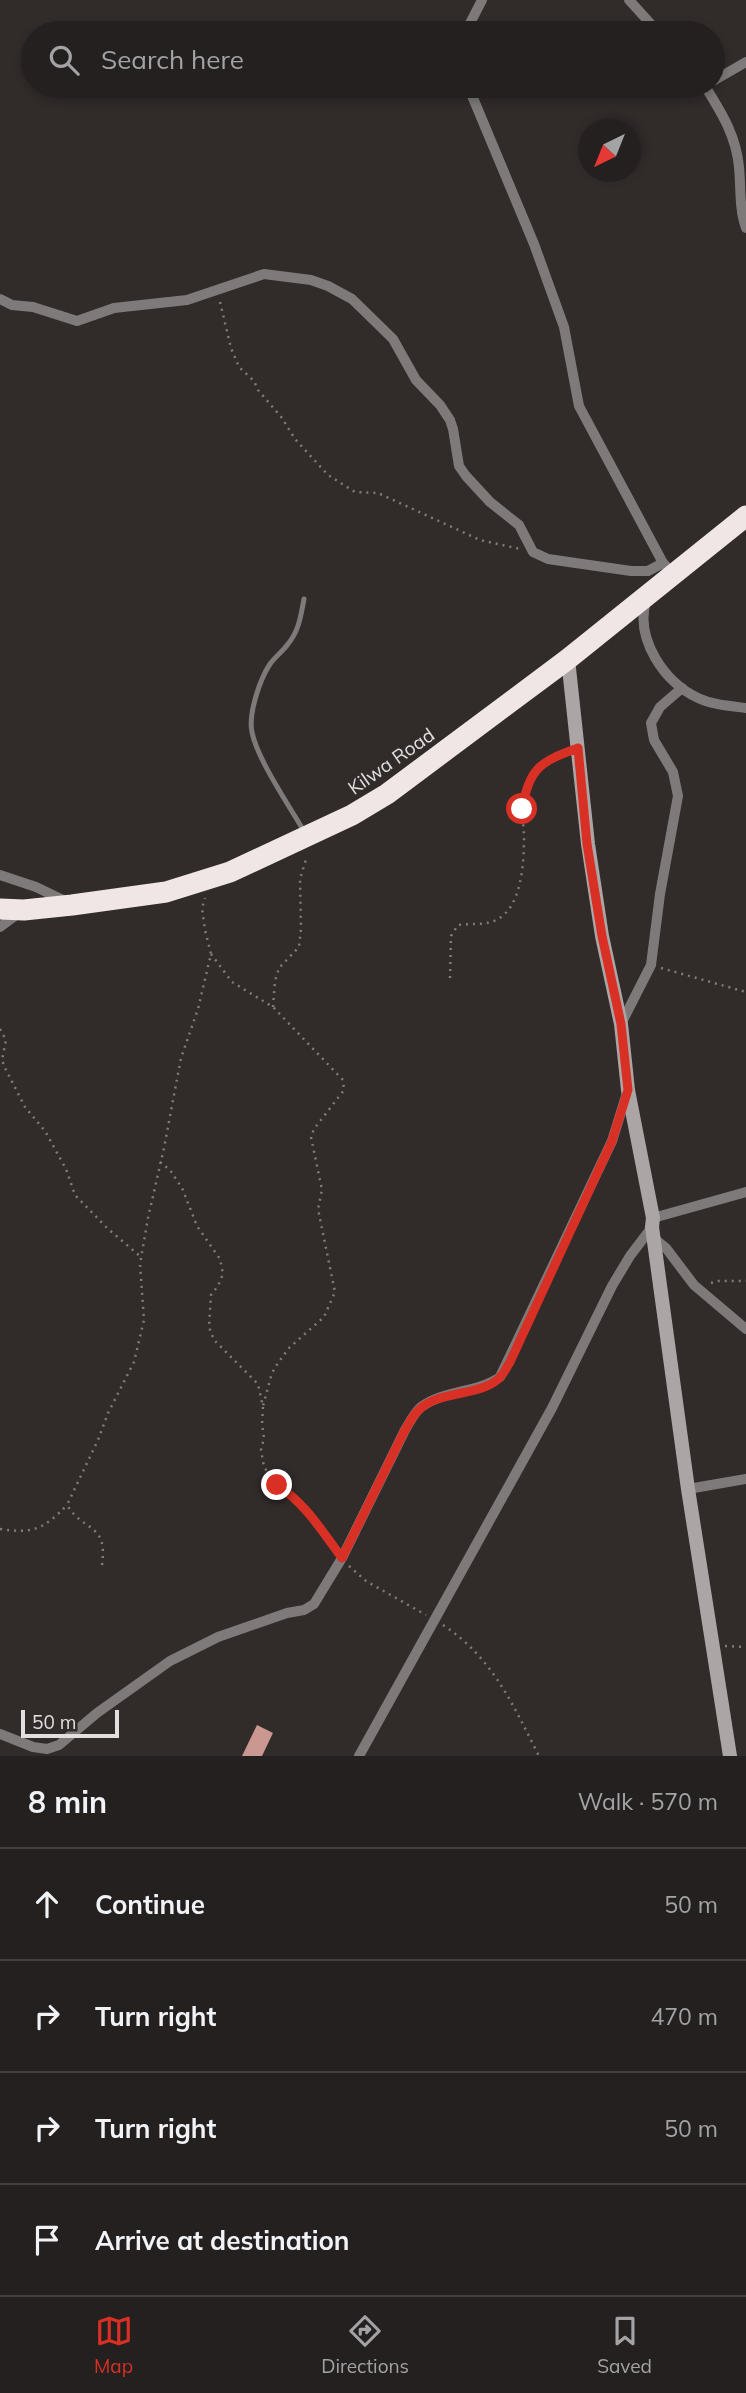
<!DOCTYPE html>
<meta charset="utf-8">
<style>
body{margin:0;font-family:Mulish,sans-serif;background:#2d2829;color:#f1f3f6}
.compass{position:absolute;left:578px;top:119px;width:63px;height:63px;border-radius:50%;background:#252020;box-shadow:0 4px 10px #0003;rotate:223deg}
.scale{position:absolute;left:21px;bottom:18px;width:98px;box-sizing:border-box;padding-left:7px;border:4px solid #e3dfdf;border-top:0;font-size:19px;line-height:24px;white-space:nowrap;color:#e3dfdf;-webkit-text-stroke:5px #312b2a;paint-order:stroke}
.stop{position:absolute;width:21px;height:21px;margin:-16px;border:5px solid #d93025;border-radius:50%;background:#fff}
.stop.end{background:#d93025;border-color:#fff;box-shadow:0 2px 7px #0008}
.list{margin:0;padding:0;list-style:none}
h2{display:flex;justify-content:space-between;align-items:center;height:91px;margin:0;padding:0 28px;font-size:30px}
h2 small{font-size:23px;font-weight:400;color:#a3a3a5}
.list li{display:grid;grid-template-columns:46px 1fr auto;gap:21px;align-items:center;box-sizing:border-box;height:112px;padding:0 28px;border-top:2px solid #423e3e}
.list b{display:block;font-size:26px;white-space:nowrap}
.list em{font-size:23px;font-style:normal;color:#a3a3a5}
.icon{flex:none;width:38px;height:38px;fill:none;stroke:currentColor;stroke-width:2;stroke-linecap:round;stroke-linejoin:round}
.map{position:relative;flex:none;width:746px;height:1756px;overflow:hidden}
.search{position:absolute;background:#252020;box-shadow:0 4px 10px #0003;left:21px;right:21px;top:21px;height:77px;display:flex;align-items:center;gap:18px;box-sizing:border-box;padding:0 24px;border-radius:38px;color:#a3a3a5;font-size:26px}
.sheet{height:539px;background:#252020}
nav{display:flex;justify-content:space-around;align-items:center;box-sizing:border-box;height:98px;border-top:2px solid #423e3e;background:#252020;font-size:19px;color:#a3a3a5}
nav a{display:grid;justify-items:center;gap:4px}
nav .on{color:#d93025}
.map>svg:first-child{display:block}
.building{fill:#ca9791}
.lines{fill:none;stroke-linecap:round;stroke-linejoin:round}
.path{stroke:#817c7b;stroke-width:2.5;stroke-dasharray:2 5;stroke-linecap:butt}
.lane{stroke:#7d7a79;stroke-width:5}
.street{stroke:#7d7a79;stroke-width:10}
.secondary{stroke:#aba5a5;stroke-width:14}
.highway{stroke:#efe6e5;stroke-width:21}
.route{stroke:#d93025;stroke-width:9}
.labels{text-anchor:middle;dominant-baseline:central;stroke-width:7;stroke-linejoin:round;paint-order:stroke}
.street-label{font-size:19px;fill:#e3dfdf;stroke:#312b2a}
</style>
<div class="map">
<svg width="746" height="1756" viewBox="0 0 746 1756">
<rect width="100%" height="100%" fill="#312b2a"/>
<path class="building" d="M 257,1725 L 273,1733 L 262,1756 L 242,1756 Z"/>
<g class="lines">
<g class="path">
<path d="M 220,302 L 231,348 L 239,367 L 254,381 L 258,390 L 282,418 L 295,439 L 328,475 L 355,492 L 378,493 L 480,540 L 520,549"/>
<path d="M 211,954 L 232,982 L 273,1007 L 343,1080 L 344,1090 L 314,1129 L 311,1137 L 322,1190 L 318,1209 L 335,1292 L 324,1317 L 289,1348 L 278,1363 L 272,1373 L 263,1406"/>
<path d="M 661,968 L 746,992"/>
<path d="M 450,978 L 451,936 L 458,925 C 472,923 483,926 496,920 C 522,908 524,862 524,837 C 524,827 522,818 522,809 C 523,781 539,762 565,752"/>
<path d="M 273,1007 L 275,981 L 279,968 L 299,947 L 301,929 L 300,879 L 307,856"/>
<path d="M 0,1029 L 6,1040 L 2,1060 L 5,1068 L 25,1107 L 45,1131 L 66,1169 L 75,1195 L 107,1228 L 141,1257"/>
<path d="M 160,1162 L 170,1170 L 182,1188 L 197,1226 L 220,1259 L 223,1274 L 218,1286 L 211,1295 L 209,1327 L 214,1340 L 258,1384 L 263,1407 L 262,1424 L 264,1438 L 261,1450 L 264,1467 L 277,1485 L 293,1496 L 311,1516 L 334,1547"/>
<path d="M 711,1283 L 718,1281 L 746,1281"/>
<path d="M 0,1529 C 33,1534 44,1529 67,1505"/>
<path d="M 102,1565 C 108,1522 84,1533 67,1505 L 98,1440 L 108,1413 L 134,1362 L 144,1320 L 140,1264 L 148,1218 L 164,1148 L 181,1058 L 198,1009 L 211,954 L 205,930 L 202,908 L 205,898"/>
<path d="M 349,1566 L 366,1581 L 426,1615"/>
<path d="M 443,1625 C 493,1658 513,1705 539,1756"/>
<path d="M 725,1646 L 746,1647"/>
</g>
<path class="lane" d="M 304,599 C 301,615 299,631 288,644 C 283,651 275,657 270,664 C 260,679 248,714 252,732 C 257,759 290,807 305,833"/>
<g class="street">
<path d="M 629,0 L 659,33"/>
<path d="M 465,33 L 482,0"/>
<path d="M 713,81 L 746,62"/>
<path d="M 468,86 L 534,244 L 564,327 L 579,406 L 663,563 L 668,568"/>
<path d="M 705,86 C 721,112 736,135 739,167 C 741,187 739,209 746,228"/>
<path d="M 0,299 L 12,305 L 33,307 L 77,321 L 114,308 L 187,300 L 264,274 L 311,280 L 328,286 L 352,299 L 393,339 L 416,380 L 440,405 L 450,420 L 453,429 L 459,466 L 466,476 L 490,502 L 519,525 L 533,552 L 548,559 L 631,571 L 648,571 L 663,563"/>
<path d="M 646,601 C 635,638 664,683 698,698 C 713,705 730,706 746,708"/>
<path d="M 0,875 L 36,887 L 65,901"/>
<path d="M 0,927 L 20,912"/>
<path d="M 621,1024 L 651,965 L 660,894 L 678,796 L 673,772 L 654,740 L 651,723 L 660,707 L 682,688"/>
<path d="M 653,1218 L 746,1192"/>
<path d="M 655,1239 L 666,1248 L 694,1285 L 746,1329"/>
<path d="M 688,1489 L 746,1479"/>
<path d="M 0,1734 L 33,1747 L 47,1749 L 59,1745 L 97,1713 L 170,1661 L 218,1637 L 287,1613 L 304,1610 L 314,1604 L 342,1558 L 405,1430 C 410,1422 414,1413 421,1407 C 444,1390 477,1393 500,1377 L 612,1141 L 627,1093"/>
<path d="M 359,1756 L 552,1408 L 612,1286 L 630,1256 L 652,1227"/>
</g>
<path class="secondary" d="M 568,659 L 588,844 L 602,936 L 621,1024 L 628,1090 L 653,1218 L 652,1227 L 688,1489 L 730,1756"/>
<path class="highway" d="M 0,909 L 24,910 L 72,905 L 166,892 L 230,872 L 352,815 L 387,794 L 568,659 L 746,516"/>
</g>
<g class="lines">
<path class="route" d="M 277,1485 C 305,1503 322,1531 342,1558 L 405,1430 C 410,1422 414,1413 421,1408 C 442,1390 485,1396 501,1376 C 505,1372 507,1366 510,1362 L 612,1141 L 628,1090 L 621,1024 L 602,936 L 587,844 L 578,748 C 539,762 530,768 522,809"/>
</g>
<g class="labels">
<g class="street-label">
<text transform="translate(391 761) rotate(-35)">Kilwa Road</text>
</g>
</g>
</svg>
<svg class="compass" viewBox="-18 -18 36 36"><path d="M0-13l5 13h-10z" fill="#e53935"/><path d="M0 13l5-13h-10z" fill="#a3a3a5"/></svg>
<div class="scale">50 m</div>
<div class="stop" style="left:522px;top:809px"></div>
<div class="stop end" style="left:277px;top:1485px"></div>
<div class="search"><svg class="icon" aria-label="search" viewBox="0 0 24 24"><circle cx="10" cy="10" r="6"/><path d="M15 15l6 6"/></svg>Search here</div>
</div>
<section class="sheet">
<h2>8 min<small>Walk · 570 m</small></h2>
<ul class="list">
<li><svg class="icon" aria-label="ahead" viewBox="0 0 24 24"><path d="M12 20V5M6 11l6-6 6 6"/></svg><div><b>Continue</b></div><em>50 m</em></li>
<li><svg class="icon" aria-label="right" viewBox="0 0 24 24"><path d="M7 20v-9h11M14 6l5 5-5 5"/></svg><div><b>Turn right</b></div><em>470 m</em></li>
<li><svg class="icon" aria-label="right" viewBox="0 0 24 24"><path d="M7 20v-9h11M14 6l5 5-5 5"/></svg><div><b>Turn right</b></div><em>50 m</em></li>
<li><svg class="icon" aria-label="arrive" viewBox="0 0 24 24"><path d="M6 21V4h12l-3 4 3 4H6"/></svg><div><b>Arrive at destination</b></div></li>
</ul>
</section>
<nav>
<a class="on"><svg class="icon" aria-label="map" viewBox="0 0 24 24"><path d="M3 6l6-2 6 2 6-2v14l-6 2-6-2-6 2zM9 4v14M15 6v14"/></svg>Map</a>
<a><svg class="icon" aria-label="directions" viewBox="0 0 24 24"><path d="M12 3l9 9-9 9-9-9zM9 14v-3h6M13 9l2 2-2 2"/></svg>Directions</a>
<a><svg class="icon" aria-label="saved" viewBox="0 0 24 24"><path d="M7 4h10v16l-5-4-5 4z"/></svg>Saved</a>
</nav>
